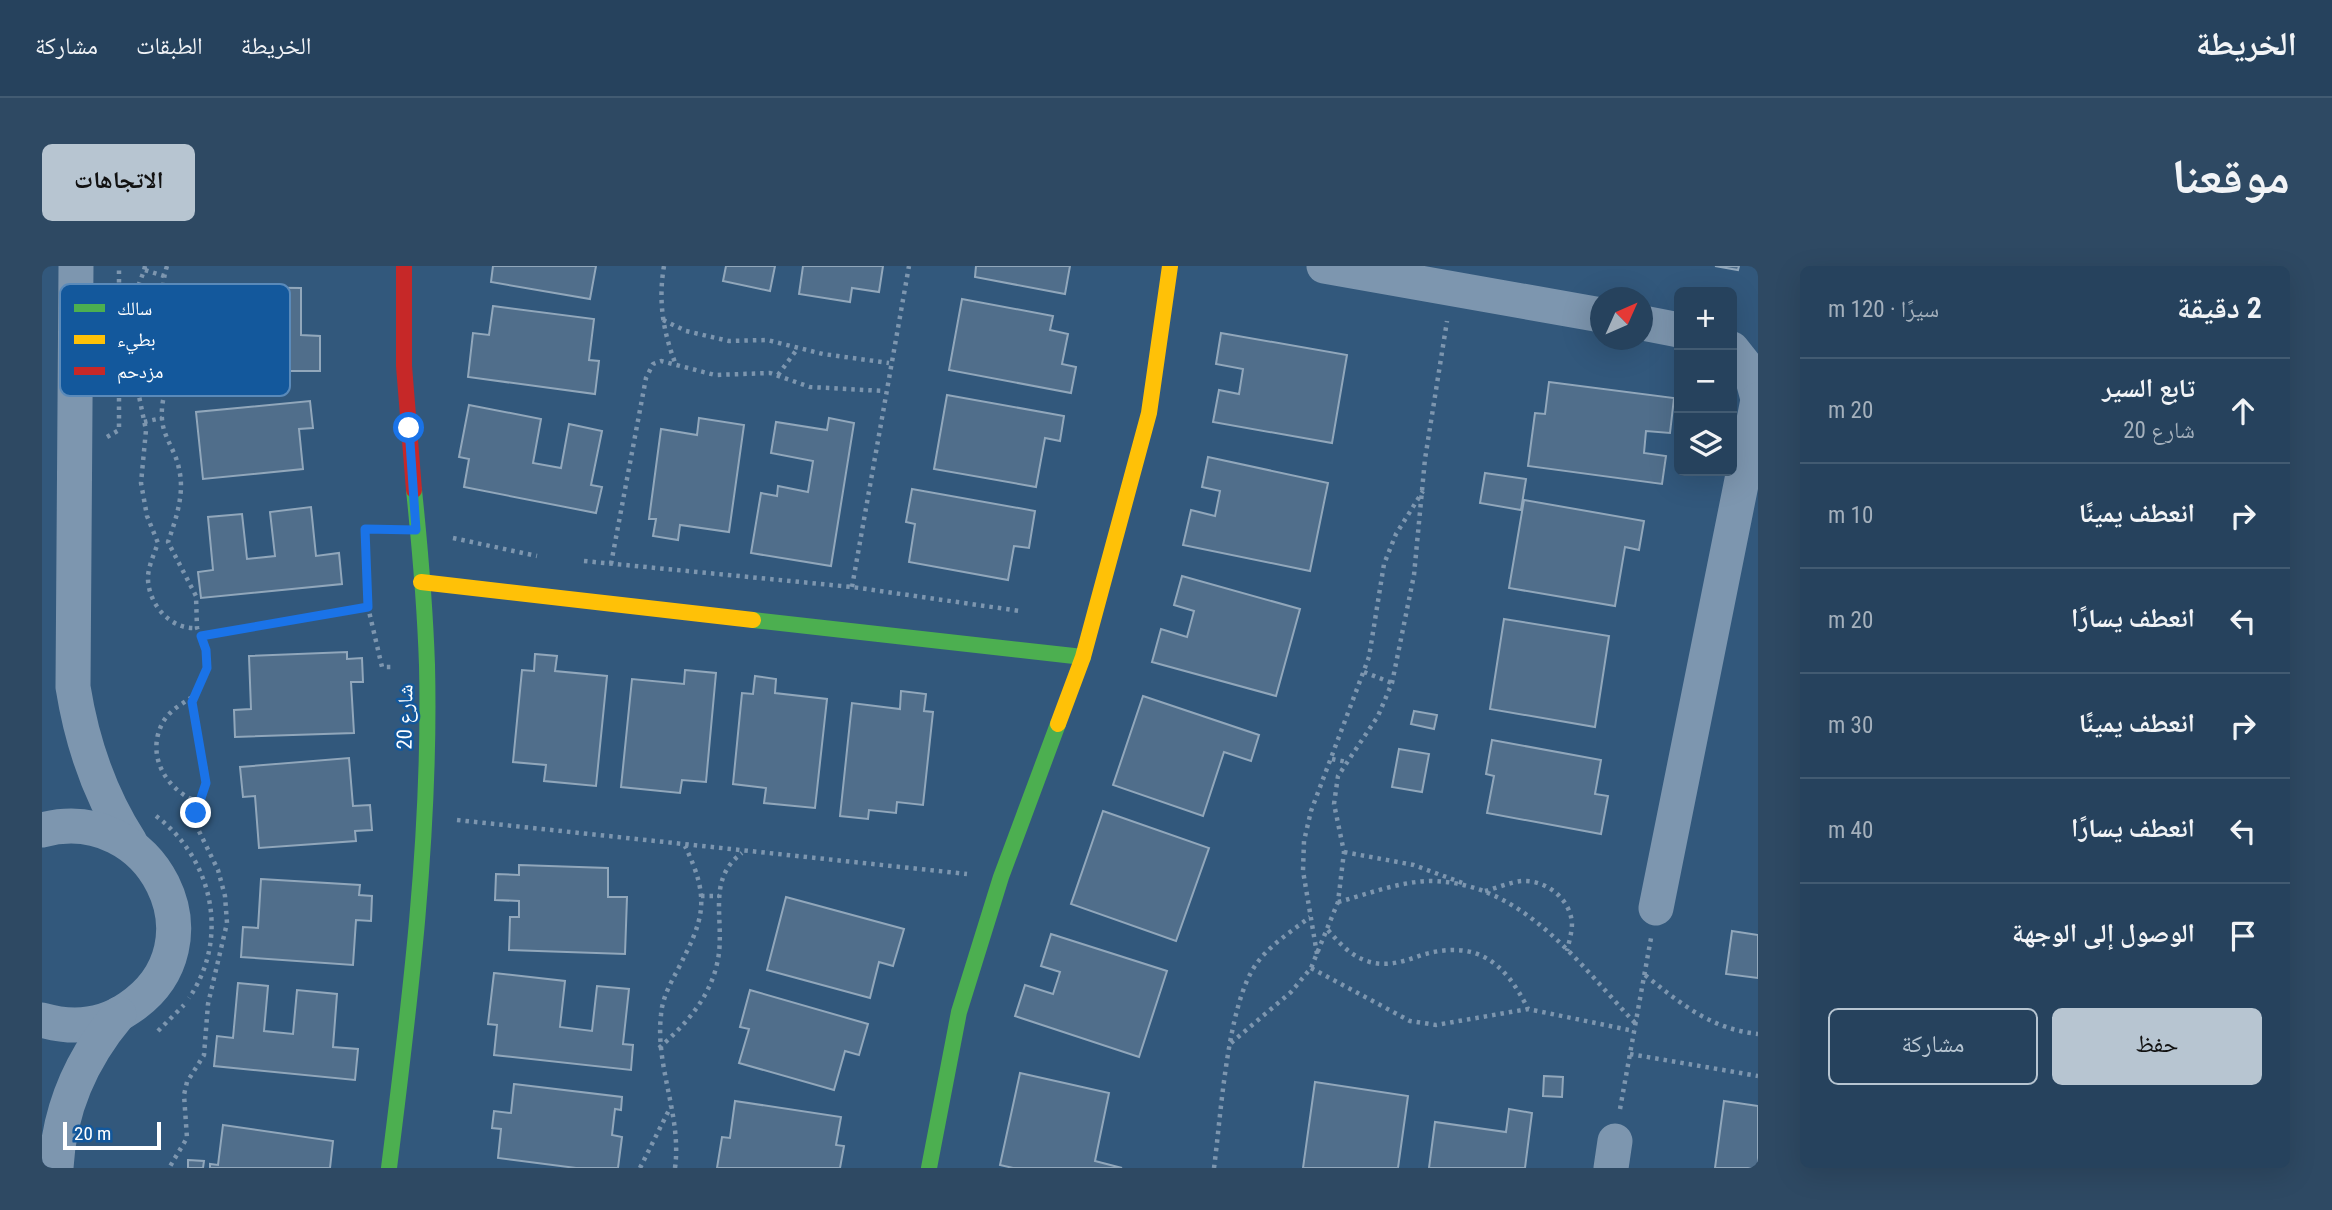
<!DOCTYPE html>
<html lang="ar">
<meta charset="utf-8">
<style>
body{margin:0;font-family:"Roboto Condensed","Noto Naskh Arabic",sans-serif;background:#2e4963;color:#f1f3f6;direction:rtl}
.controls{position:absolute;right:21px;top:21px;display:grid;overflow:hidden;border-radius:10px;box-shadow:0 7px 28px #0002}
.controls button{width:63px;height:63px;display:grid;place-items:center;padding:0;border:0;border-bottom:2px solid #425b72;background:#26425d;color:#f1f3f6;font:35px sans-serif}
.compass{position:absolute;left:1548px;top:21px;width:63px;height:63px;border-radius:50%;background:#26425d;box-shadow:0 7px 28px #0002;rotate:45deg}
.scale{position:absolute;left:21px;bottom:18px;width:98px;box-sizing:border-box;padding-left:7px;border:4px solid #fff;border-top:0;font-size:19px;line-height:24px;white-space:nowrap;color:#fff;-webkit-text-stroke:5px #13589c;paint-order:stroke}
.stop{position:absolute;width:21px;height:21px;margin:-16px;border:5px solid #1a73e8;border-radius:50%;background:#fff}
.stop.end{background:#1a73e8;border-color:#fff;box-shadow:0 2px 7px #0008}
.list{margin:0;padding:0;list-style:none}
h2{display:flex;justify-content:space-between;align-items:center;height:91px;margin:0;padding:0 28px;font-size:30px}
h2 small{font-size:23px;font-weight:400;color:#a4b0bc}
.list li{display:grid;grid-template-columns:46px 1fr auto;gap:21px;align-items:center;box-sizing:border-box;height:105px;padding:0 28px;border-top:2px solid #425b72}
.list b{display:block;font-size:26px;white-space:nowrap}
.list p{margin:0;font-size:23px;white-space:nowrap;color:#a4b0bc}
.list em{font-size:23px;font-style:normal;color:#a4b0bc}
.actions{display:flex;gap:14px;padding:21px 28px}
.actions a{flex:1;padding:16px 0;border:2px solid #b7c5d1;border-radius:10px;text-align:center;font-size:24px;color:#b7c5d1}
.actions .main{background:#b7c5d1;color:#111}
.icon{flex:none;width:38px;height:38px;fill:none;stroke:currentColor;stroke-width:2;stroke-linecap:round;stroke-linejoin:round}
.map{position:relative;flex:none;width:1716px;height:902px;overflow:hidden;direction:ltr;border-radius:10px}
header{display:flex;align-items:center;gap:42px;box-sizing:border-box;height:98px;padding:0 35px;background:#26425d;border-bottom:2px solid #425b72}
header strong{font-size:33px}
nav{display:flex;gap:38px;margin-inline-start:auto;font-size:24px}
.intro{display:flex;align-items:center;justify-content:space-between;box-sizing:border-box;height:168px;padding:0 42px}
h1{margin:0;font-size:49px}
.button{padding:18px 32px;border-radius:10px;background:#b7c5d1;color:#111;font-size:24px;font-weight:700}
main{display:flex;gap:42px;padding:0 42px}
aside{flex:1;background:#26425d;border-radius:10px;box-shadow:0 7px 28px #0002}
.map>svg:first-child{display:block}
.building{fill:#506e8b;stroke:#91a7bb;stroke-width:2}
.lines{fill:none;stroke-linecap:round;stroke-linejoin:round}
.path{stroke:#7d96af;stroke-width:4.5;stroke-dasharray:3.5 5;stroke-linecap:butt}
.street{stroke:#7d96af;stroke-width:35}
.fast{stroke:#4caf50;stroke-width:16}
.slow{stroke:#ffc107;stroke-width:16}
.jam{stroke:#c62828;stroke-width:16}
.route{stroke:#1a73e8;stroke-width:9}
.labels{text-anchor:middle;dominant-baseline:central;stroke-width:5;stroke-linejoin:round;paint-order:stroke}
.street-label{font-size:21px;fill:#fff;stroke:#13589c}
.key{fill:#13589c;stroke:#5a8aba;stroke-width:2}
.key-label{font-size:19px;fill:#fff}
</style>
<header>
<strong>الخريطة</strong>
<nav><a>الخريطة</a><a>الطبقات</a><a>مشاركة</a></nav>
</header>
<div class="intro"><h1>موقعنا</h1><a class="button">الاتجاهات</a></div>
<main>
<aside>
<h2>2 دقيقة<small>سيرًا · 120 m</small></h2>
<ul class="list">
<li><svg class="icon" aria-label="ahead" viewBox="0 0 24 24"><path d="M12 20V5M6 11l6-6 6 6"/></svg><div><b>تابع السير</b><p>شارع 20</p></div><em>20 m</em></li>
<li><svg class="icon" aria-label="right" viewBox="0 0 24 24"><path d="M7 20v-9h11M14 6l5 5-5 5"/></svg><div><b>انعطف يمينًا</b></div><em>10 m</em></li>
<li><svg class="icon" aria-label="left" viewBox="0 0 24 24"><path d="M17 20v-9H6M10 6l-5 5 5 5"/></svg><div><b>انعطف يسارًا</b></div><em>20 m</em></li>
<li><svg class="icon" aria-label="right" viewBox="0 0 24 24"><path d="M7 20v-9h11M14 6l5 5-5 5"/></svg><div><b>انعطف يمينًا</b></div><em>30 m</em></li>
<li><svg class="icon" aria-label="left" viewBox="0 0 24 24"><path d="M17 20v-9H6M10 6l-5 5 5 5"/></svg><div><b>انعطف يسارًا</b></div><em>40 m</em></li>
<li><svg class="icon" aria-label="arrive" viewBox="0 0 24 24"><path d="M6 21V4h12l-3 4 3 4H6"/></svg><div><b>الوصول إلى الوجهة</b></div></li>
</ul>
<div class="actions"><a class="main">حفظ</a><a>مشاركة</a></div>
</aside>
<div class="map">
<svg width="1716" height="902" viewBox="0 0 1716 902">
<rect width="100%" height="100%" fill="#32587c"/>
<g class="building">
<path d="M 451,0 L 554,0 L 548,33 L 449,16 Z"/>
<path d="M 684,0 L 733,0 L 728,25 L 681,15 Z"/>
<path d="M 761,0 L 841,0 L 837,26 L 810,22 L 808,36 L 757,28 Z"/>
<path d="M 934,0 L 1028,0 L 1023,28 L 933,11 Z"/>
<path d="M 1673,0 L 1697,0 L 1696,4 Z"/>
<path d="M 153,21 L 259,22 L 259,69 L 278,70 L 278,105 L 165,105 L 165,50 L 152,50 Z"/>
<path d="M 920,33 L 1011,50 L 1008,64 L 1026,68 L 1020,98 L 1034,101 L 1029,127 L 907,104 Z"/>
<path d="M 451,40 L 552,53 L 547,94 L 557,95 L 553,128 L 426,111 L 431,67 L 447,69 Z"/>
<path d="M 1179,67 L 1305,89 L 1290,177 L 1171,156 L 1177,124 L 1197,128 L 1201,103 L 1174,98 Z"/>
<path d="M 1507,116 L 1632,132 L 1628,167 L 1604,165 L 1602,187 L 1624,190 L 1620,218 L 1486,200 L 1493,147 L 1503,148 Z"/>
<path d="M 905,129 L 1022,150 L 1018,175 L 1003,172 L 994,221 L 892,203 Z"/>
<path d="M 268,135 L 271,162 L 257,163 L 261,203 L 161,213 L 154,146 Z"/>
<path d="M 427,139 L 499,153 L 491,197 L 519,202 L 527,158 L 560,165 L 549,219 L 560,221 L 554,247 L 422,221 L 427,193 L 417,191 Z"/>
<path d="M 657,152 L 702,159 L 687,266 L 638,259 L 636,274 L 611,270 L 614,253 L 607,253 L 619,163 L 655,169 Z"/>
<path d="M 787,152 L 812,157 L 789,300 L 709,287 L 719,227 L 735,230 L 736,220 L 766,226 L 771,195 L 729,187 L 734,156 L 785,164 Z"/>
<path d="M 1166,191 L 1286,217 L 1268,305 L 1141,279 L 1149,244 L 1173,250 L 1178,225 L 1160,221 Z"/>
<path d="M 1443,207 L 1484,213 L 1479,244 L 1438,237 Z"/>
<path d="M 870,223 L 993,245 L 987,282 L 972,280 L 966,314 L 867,296 L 873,258 L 864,256 Z"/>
<path d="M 1482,234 L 1602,255 L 1597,284 L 1583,281 L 1573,340 L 1467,322 Z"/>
<path d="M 269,241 L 274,290 L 297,287 L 300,318 L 159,332 L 156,306 L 171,304 L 166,251 L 200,248 L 205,293 L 233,290 L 228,246 Z"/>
<path d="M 1140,310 L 1258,343 L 1234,430 L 1110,396 L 1119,363 L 1145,371 L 1152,345 L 1132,339 Z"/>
<path d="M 1462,353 L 1567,370 L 1553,461 L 1448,443 Z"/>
<path d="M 305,386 L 305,393 L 320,392 L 321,416 L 309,416 L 312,467 L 193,471 L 192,444 L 209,443 L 207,390 Z"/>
<path d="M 493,388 L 515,390 L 513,405 L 565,410 L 554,520 L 502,515 L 504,499 L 471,496 L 480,404 L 492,405 Z"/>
<path d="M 643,404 L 674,407 L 664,516 L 640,514 L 638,527 L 579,521 L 590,413 L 642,418 Z"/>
<path d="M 713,410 L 734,413 L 733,427 L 785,433 L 773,542 L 722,537 L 724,522 L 691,518 L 700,427 L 711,428 Z"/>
<path d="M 859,425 L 884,428 L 882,445 L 891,446 L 881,539 L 855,536 L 854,547 L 827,544 L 826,553 L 798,550 L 810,437 L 858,443 Z"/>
<path d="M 1101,430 L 1217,469 L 1209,495 L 1182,486 L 1161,550 L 1071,519 Z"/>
<path d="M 1372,445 L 1395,449 L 1392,463 L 1369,458 Z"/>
<path d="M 1450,474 L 1559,494 L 1553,528 L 1566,530 L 1559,568 L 1445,547 L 1452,510 L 1444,508 Z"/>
<path d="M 1357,483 L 1387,488 L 1380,526 L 1350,521 Z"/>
<path d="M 307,492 L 311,540 L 328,539 L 330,564 L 313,565 L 314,575 L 217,582 L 213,530 L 201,531 L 198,501 Z"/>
<path d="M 1061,545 L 1167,582 L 1134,675 L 1029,638 Z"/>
<path d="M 477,599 L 566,602 L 566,631 L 585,631 L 583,688 L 467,684 L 468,651 L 477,651 L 477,635 L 453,634 L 454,608 L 477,609 Z"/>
<path d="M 219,613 L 318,619 L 317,629 L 330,630 L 329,655 L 314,654 L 311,699 L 199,691 L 201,661 L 216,662 Z"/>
<path d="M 744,631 L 862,663 L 851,700 L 837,696 L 828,732 L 725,704 Z"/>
<path d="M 1690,665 L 1716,669 L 1716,712 L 1684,708 Z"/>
<path d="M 1009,668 L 1125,705 L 1097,791 L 973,750 L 983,719 L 1011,728 L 1018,706 L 999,700 Z"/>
<path d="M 452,707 L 523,715 L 518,761 L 550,765 L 555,720 L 587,723 L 581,778 L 591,779 L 589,804 L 452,789 L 455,759 L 446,758 Z"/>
<path d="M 196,717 L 226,720 L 222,765 L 251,768 L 255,724 L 295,728 L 291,781 L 316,783 L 313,814 L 172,800 L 175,770 L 191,772 Z"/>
<path d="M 708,724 L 826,758 L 817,789 L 803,785 L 792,824 L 697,797 L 707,763 L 698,761 Z"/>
<path d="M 978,807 L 1067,827 L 1053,895 L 1080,902 L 971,902 L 958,899 Z"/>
<path d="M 1502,810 L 1521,811 L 1520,831 L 1501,830 Z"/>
<path d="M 1273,816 L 1366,830 L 1356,902 L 1261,902 Z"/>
<path d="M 472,818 L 580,831 L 579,844 L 573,843 L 570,869 L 580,871 L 576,902 L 534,902 L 456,892 L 459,863 L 450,862 L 452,845 L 469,847 Z"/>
<path d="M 693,835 L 799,851 L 794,879 L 802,880 L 798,902 L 675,902 L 680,871 L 688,872 Z"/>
<path d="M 1682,835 L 1716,840 L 1716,902 L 1673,902 Z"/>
<path d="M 1467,843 L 1490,847 L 1483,902 L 1387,902 L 1393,856 L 1464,866 Z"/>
<path d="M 181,859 L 291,875 L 288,902 L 168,902 L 168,898 L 176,899 Z"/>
<path d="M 146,894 L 162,895 L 161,902 L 146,902 Z"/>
</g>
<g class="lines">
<g class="path">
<path d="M 103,0 C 100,16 89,24 102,40 L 97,56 L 92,106 L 104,164 L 99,217 L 105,250 L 116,277 C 112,288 107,299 106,310 C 105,337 128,364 155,362"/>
<path d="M 125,0 C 115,31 128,53 130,84 C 131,108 118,129 120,153 C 121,171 134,185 137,203 C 143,227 134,253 126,276 L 154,330 L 155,362 L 164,384 L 165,402 L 151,436 L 164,507 L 154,559 L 176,604 L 183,630 L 185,657 L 166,738 L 162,789 L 145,816 L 142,829 L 145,872 L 127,902"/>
<path d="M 622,0 C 616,35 621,66 634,99"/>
<path d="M 103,4 L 122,10"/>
<path d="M 102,40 L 120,38"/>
<path d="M 621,54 L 644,65 L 687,75 L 725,74 L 781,88 L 847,97"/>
<path d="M 736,109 L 756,82"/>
<path d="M 102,156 L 120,152"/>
<path d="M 65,171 L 77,164 L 77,0"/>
<path d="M 340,263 L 323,263 L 326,341 L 340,401 L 349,401"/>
<path d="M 411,272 L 495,290"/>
<path d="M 542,295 L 810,321 L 978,345"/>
<path d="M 569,298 L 604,112 L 611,98 L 619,95 L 673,109 L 728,107 L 768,121 L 842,125"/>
<path d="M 810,321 L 867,0"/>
<path d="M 159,370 L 326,341"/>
<path d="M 1322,406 L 1350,417"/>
<path d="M 150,431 C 140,438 128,444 121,456 C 103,489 124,524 156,536"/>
<path d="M 1290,493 L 1305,496"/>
<path d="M 114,550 C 171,593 188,672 147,732"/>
<path d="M 415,554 L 925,608"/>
<path d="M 1302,586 L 1372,599 L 1423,618"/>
<path d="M 1443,625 C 1455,622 1468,616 1480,615 C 1505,614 1528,633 1530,657 C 1530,666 1527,676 1525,685"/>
<path d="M 659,630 L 677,630"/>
<path d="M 1296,636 C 1326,628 1359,615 1390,615 C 1481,617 1536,697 1594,758"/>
<path d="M 1286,664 C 1298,678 1310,691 1328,696 C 1346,701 1363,695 1380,689 C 1434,673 1463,696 1486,743"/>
<path d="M 1275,688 L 1261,605 L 1262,575 L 1269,545 L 1327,391 L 1342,298 L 1354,268 L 1381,225"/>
<path d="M 1269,702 L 1368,755 L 1394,759 L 1486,743 L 1592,765"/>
<path d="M 1603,709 C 1639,738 1669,763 1716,768"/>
<path d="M 116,765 L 142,739"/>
<path d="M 1189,777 L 1249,726 L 1269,702 L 1296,636 L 1302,586 L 1292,538 L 1296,510 L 1336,450 L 1350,417 L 1372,309 L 1383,193 L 1405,55"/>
<path d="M 617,782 C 643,759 667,733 675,698 C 685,657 662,615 700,587"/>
<path d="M 1588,788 L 1716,810"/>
<path d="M 1578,843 L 1609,672"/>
<path d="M 598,902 L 629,840"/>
<path d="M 633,902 C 640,850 613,801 619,749 C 620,733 628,718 635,705 C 662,653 669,634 643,580"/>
<path d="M 1172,902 C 1179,850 1185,737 1215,697 C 1229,678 1250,665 1268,651"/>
</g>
<g class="street">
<path d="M 34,0 L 31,421 C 40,477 57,528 88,576"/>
<path d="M 1282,0 L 1559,49"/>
<path d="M 1601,57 L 1637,64"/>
<path d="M 1690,83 L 1709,107 L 1716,133"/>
<path d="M 0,564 C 110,535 183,678 87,742 C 61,760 31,763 0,754"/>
<path d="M 1614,642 L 1716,134"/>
<path d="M 14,902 C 17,843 39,793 77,748"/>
<path d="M 1569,902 L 1573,875"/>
</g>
<g class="fast">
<path d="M 711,354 L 1041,391"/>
<path d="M 347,902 C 368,736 389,567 385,399 C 383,340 378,282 372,224"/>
<path d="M 887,902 L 917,746 L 959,611 L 1016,458"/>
</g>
<g class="slow">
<path d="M 379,316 L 711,354"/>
<path d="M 1016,458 L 1041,391 L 1107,147 L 1128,0"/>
</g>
<path class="jam" d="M 362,0 L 362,100 L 372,224"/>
</g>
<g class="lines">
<path class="route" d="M 154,547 L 164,517 L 150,436 L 165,402 L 164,384 L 159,370 L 326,341 L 323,263 L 374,264 L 367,162"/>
</g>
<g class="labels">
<g class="street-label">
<text transform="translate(363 451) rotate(-89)">شارع 20</text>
</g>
</g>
<rect x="18" y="18" width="230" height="112" rx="10" class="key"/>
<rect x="32" y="38" width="31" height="8" fill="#4caf50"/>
<rect x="32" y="69" width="31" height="9" fill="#ffc107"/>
<rect x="32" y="101" width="31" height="8" fill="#c62828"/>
<g class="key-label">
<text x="75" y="49">سالك</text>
<text x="75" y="80">بطيء</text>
<text x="75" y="112">مزدحم</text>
</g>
</svg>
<div class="controls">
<button>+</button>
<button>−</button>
<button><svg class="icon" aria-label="layers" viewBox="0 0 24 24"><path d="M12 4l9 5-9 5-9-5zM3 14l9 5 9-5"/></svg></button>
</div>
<svg class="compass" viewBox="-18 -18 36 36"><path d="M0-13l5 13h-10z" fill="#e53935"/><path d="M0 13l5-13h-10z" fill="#a4b0bc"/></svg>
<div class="scale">20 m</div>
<div class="stop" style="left:367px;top:162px"></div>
<div class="stop end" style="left:154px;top:547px"></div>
</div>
</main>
